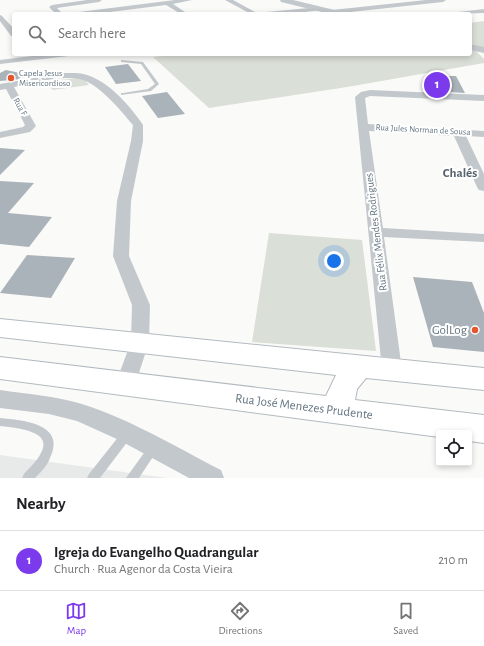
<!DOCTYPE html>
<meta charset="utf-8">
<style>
body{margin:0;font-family:"Alegreya Sans",sans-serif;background:#f2f2f2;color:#202124}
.controls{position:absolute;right:12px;bottom:12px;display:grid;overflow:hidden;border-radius:4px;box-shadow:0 2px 6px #0003}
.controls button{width:36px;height:36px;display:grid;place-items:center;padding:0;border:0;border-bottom:1px solid #e0e0e0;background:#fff;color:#202124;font:20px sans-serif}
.you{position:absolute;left:334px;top:261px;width:14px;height:14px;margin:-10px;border:3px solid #fff;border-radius:50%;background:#1a73e8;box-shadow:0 0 0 6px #1a73e833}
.badge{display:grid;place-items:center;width:26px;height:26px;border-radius:50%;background:#7c3aed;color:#fff;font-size:13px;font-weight:700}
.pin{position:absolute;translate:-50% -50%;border:2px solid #fff;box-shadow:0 1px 4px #0006}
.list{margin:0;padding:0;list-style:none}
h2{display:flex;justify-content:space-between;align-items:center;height:52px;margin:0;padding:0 16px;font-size:17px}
h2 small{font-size:13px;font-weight:400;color:#757577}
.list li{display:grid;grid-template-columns:26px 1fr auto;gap:12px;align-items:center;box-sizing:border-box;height:60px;padding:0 16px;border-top:1px solid #e0e0e0}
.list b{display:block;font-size:15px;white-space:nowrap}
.list p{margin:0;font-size:13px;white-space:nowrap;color:#757577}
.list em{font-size:13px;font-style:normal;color:#757577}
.icon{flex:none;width:22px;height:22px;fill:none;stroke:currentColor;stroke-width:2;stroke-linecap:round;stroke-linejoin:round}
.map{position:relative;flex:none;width:484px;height:478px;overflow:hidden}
.search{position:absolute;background:#fff;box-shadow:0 2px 6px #0003;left:12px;right:12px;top:12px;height:44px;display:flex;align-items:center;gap:10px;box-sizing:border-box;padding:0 14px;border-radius:4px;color:#757577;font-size:15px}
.sheet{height:112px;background:#fff}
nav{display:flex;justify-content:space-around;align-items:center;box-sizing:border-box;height:56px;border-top:1px solid #e0e0e0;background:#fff;font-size:11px;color:#757577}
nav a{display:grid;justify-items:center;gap:2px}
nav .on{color:#7c3aed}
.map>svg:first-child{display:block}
.built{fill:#e8e9e9}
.green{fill:#dadfd7}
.building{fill:#aab3b9}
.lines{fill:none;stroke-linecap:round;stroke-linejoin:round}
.secondary-casing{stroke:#b3babf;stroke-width:2}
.service{fill:#c3c8cc;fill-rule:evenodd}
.minor{fill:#c3c8cc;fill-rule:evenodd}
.tertiary{fill:#c3c8cc;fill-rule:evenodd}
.secondary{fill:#fff;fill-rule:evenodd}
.poi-dot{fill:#e4572e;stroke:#fff;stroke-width:1.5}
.labels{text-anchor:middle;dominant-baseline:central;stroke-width:4;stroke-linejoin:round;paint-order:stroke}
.far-poi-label{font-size:9px;fill:#657683;stroke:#fff;text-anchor:start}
.far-street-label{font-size:9px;fill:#657683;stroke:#fff}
.street-label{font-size:11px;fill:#657683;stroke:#fff}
.quarter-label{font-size:13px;font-weight:bold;fill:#57646e;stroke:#fff}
.near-poi-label{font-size:13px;fill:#657683;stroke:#fff;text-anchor:end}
.near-street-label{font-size:13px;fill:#657683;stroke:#fff}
</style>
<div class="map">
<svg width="484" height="478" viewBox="0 0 484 478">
<rect width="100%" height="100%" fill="#fafaf8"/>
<path class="built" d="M 0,455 L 167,478 L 0,478 Z"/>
<g class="green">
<path d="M 484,21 L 484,48 L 470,44 L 470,23 Z"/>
<path d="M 470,50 L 476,51 L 484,59 L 484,63 L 347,87 L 209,108 L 153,57 L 181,54 L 470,54 Z"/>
<path d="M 78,78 L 83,78 L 89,85 L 53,90 L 43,82 Z"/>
<path d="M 269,233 L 362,240 L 376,351 L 252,342 Z"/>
</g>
<g class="building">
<path d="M 128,64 L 141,81 L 116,84 L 105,67 Z"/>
<path d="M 6,70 L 29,75 L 21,79 L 0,81 L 0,73 Z"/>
<path d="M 441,76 L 456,76 L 465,93 L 432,91 L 426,78 L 442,78 Z"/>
<path d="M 167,92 L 185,114 L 158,118 L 142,96 Z"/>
<path d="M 0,148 L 25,150 L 0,175 Z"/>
<path d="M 0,181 L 34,183 L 8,213 L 52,217 L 29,247 L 0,244 Z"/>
<path d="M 27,255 L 75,258 L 51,298 L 0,293 Z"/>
<path d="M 413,277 L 472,282 L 484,313 L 484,352 L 433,347 Z"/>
</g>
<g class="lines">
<defs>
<path id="secondary" d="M 0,319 L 484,368 L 484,390 L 366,378 L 357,389 L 355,400 L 484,415 L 484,443 L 469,441 L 469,433 L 439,433 L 439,437 L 0,379 L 0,357 L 326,396 L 336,375 L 0,337 Z"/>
</defs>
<use href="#secondary" class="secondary-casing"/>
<g class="service">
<path d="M 122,60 L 143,62 L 159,84 L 151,91 L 121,95 L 121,93 L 123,93 L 148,89 L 155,84 L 141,64 L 121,62 L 121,60 Z"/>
<path d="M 0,418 C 23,420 67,424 50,458 C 47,466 41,472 35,478 L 22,478 L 24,474 C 29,468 36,462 40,455 C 56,430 15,428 0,426 Z"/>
<path d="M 127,429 L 131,431 L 132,434 L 131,437 L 100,478 L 87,478 L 89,474 L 123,431 Z"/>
<path d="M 153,444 L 157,446 L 158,449 L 139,478 L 126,478 L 149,446 Z"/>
</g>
<g class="minor">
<path d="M 87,0 L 102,0 L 99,2 L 57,8 L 63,14 L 56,14 L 49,7 L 52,5 Z"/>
<path d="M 175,0 L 192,0 L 173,4 L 188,14 L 181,14 L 166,5 L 94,14 L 76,14 L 79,12 Z"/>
<path d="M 225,0 L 233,0 L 259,14 L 251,14 Z"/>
<path d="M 426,0 L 446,0 L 443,2 L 332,14 L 329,12 L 332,10 Z"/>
<path d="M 320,7 L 322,8 L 322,10 L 287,14 L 263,14 L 266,12 Z"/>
<path d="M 484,9 L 484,13 L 455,14 L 458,12 Z"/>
<path d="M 0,15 L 2,16 L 14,29 L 14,36 L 11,36 L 0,21 Z"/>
<path d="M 48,54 L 73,54 L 69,56 L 0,64 L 0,60 Z"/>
<path d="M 62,73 C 71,73 81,72 90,76 C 111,84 131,107 143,125 L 143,141 L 131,201 L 129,256 L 150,305 L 149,342 L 135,385 L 132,391 L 125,393 L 118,391 L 115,385 L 131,342 L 132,305 L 113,256 L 117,201 L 131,141 L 133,125 C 121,111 98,82 79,79 C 58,75 35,83 14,87 L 36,126 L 30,132 L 0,138 L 0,132 L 23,127 L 25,125 L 6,89 L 0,90 L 0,84 Z"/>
<path d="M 370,90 L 484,95 L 484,101 L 370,96 L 365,98 L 368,124 L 484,131 L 484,137 L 466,136 L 484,174 L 484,191 L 479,190 L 477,187 L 454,136 L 369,131 L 383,228 L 484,234 L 484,242 L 384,237 L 402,370 L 399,376 L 392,378 L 385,376 L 382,370 L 355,97 L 361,92 Z"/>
<path d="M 0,390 C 27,394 55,396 82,404 C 130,419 176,447 221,470 L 224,478 L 189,478 L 119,440 L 77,421 L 49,414 L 0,408 Z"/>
</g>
<g class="tertiary">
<path d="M 280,0 L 293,0 L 343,12 L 344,14 L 330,14 L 281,2 Z"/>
<path d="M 470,44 L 484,47 L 484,53 L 470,50 Z"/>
</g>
<use href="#secondary" class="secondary"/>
</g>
<g class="poi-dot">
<circle cx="11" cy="78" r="4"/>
<circle cx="475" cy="330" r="4"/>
</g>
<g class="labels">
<g class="far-poi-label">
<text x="19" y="73">Capela Jesus<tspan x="19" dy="10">Misericordioso</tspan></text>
</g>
<g class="far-street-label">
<text transform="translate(20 107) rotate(60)">Rua F</text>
<text transform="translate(423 130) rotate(3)">Rua Jules Norman de Sousa</text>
</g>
<g class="street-label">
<text transform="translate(376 232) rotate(-97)">Rua Félix Mendes Rodrigues</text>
</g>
<g class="quarter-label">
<text x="460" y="173">Chalés</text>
</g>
<g class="near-poi-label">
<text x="467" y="330">GolLog</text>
</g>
<g class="near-street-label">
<text transform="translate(304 407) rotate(7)">Rua José Menezes Prudente</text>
</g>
</g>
</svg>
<div class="controls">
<button><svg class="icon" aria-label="locate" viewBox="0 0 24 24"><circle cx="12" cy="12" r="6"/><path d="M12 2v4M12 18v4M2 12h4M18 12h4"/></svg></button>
</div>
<div class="you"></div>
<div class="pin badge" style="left:437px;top:85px">1</div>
<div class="search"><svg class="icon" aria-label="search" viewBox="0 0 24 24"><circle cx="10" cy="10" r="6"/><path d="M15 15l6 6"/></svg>Search here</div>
</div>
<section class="sheet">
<h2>Nearby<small></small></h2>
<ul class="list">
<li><span class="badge">1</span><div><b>Igreja do Evangelho Quadrangular</b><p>Church · Rua Agenor da Costa Vieira</p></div><em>210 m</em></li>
</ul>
</section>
<nav>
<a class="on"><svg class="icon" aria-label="map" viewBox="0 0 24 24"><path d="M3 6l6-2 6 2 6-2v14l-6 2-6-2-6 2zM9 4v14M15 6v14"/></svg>Map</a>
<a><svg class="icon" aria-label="directions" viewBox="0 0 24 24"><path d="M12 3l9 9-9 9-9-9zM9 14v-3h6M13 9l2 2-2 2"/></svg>Directions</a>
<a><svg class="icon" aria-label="saved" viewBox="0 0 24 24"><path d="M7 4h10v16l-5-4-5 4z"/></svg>Saved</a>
</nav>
